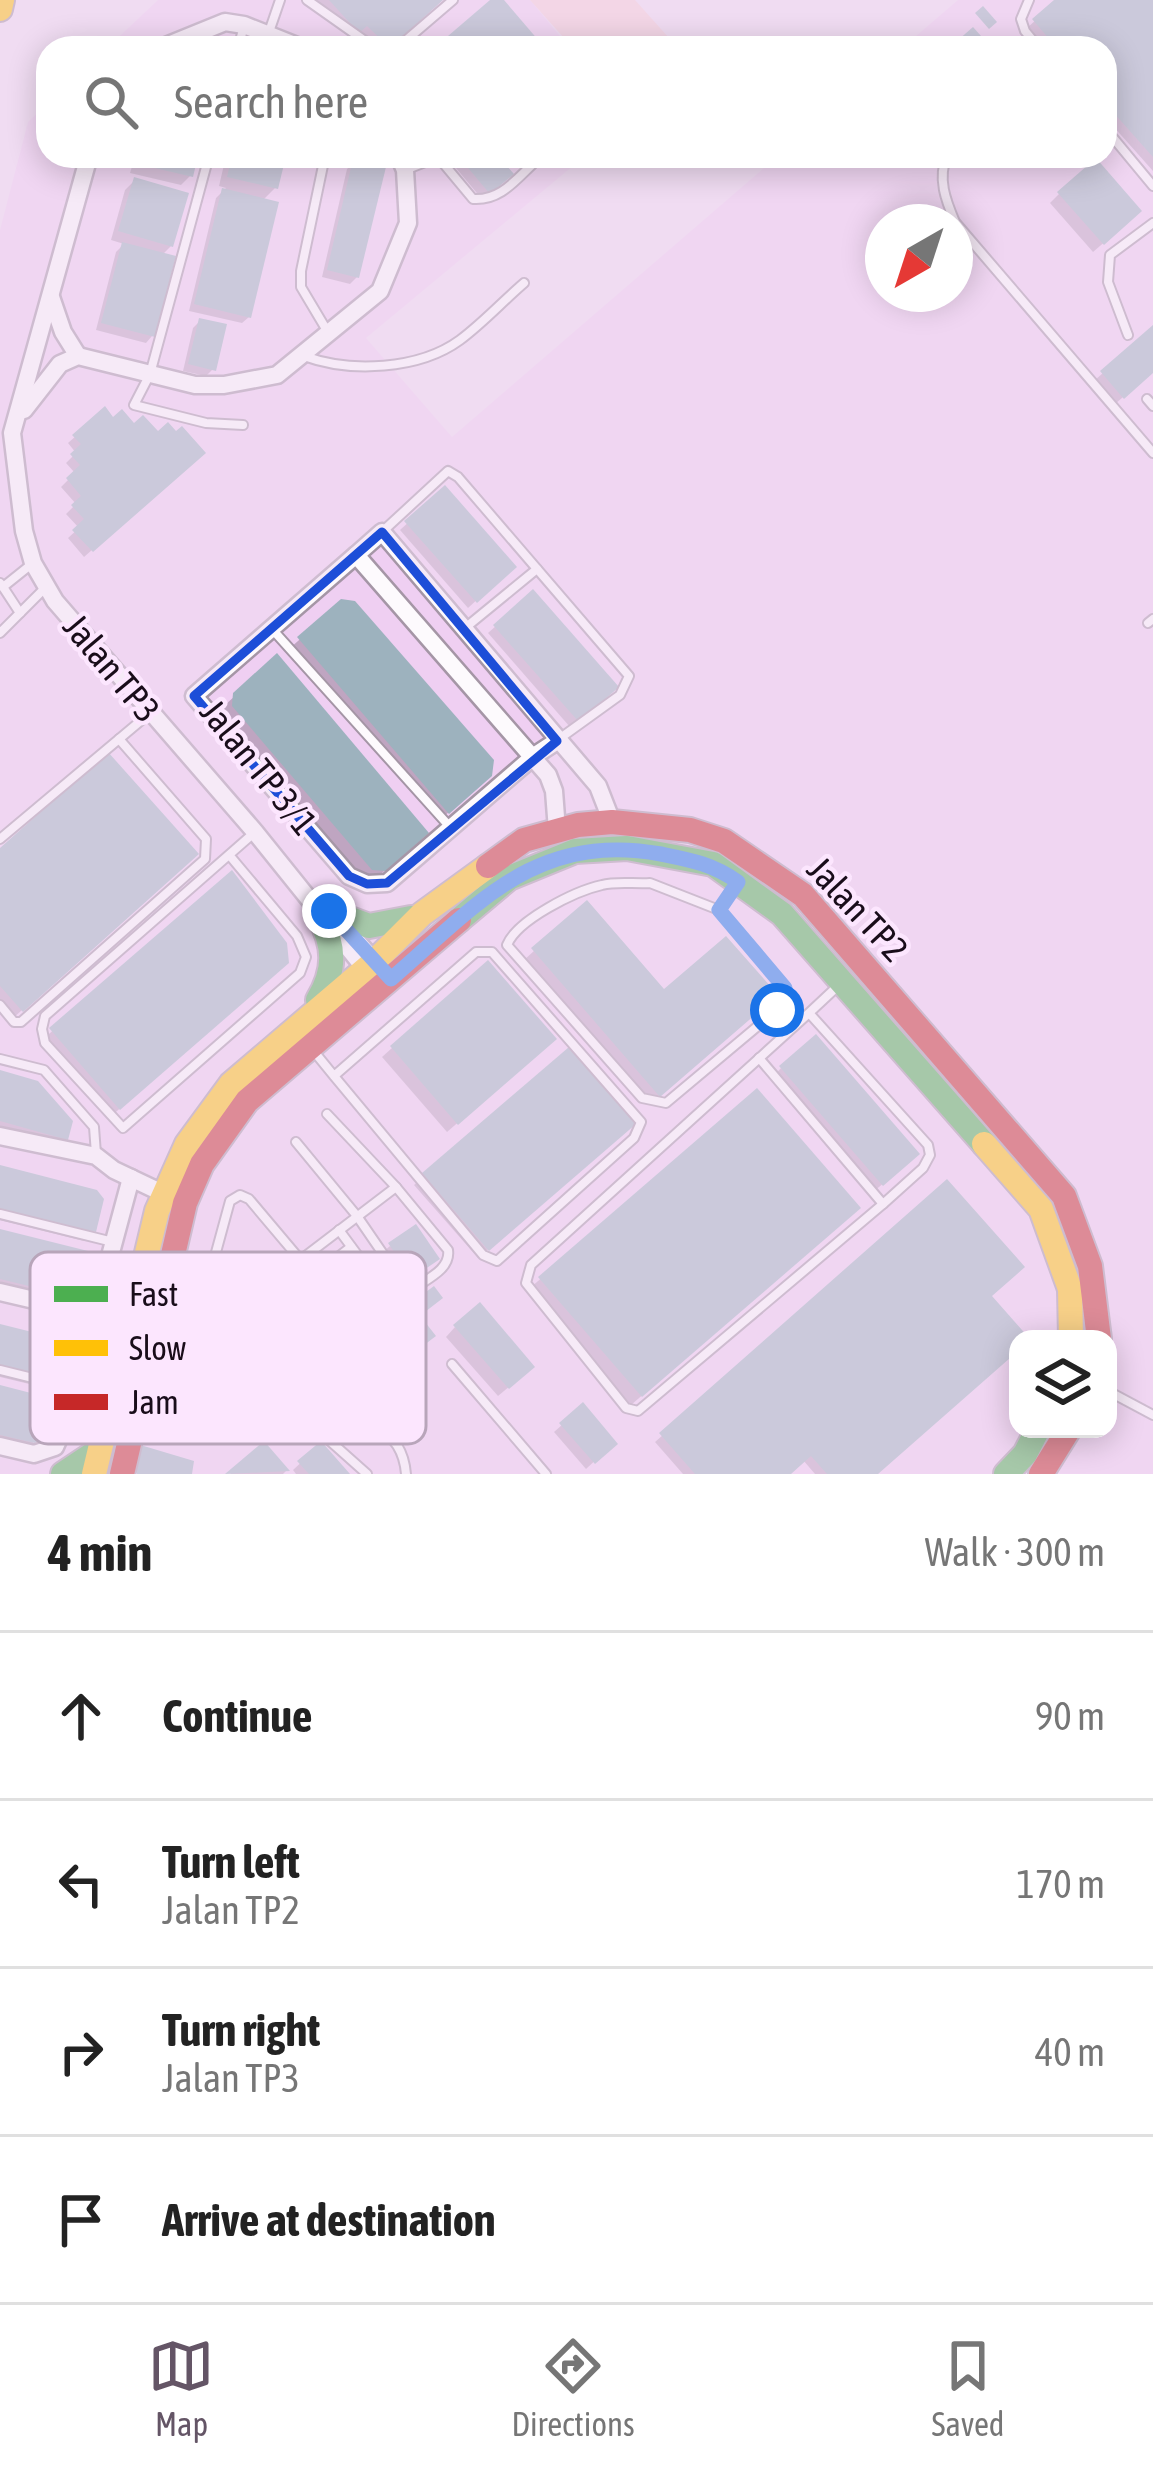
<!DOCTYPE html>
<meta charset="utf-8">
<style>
body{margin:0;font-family:"Asap Condensed",sans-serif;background:#f2f2f2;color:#222}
.controls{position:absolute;right:36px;bottom:36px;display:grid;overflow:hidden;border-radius:24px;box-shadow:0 6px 30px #0003}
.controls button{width:108px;height:108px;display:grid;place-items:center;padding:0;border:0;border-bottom:3px solid #e0e0e0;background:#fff;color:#222;font:60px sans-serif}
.compass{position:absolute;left:865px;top:204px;width:108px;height:108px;border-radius:50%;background:#fff;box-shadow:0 6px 30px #0003;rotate:219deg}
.stop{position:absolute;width:36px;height:36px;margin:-27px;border:9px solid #1a73e8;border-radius:50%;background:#fff}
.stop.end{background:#1a73e8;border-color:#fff;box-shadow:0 3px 12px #0008}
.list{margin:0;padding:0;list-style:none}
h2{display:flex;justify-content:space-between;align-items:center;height:156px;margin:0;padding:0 48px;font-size:51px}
h2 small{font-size:39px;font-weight:400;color:#767676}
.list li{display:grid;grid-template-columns:78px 1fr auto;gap:36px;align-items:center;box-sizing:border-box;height:168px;padding:0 48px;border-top:3px solid #e0e0e0}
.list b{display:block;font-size:45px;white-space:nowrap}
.list p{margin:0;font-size:39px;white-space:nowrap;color:#767676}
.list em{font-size:39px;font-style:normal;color:#767676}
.icon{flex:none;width:66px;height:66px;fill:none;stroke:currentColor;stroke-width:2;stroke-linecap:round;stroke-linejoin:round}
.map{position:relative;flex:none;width:1153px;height:1474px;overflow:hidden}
.search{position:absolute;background:#fff;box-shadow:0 6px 30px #0003;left:36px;right:36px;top:36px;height:132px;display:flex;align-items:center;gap:30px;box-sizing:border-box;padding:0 42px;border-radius:36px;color:#767676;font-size:45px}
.sheet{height:828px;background:#fff}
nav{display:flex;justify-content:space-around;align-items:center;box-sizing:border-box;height:168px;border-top:3px solid #e0e0e0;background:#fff;font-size:33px;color:#767676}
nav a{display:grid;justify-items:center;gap:6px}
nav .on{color:#645566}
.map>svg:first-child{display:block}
.built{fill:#efcff2;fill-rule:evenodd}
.green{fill:#f6cfd7}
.shadow{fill:#0003}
.building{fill:#9db2be}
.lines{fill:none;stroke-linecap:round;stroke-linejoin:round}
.lane-casing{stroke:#a596a6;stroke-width:12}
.street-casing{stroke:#a596a6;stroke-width:21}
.fast-casing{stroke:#a596a6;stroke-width:28}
.slow-casing{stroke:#a596a6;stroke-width:28}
.jam-casing{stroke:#a596a6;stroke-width:28}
.lane{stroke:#fdfafd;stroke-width:8}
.street{stroke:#fdfafd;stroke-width:16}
.fast{stroke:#4caf50;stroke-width:24}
.slow{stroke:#ffc107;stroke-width:24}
.jam{stroke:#c62828;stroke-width:24}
.route{stroke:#1a73e8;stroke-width:15}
.marked{fill:none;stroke:#1d4ed8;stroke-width:9;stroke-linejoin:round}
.labels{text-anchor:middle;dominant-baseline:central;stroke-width:9;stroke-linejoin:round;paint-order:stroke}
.street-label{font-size:36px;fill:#190d1a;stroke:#fce6fe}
.key{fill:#fce6fe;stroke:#b8a5ba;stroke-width:3}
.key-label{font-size:33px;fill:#190d1a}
</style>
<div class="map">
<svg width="1153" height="1474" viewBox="0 0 1153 1474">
<rect width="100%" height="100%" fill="#f0dcf2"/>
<g class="built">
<path d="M 158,0 L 530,0 L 570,48 L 107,48 Z"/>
<path d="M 958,0 L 1153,0 L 1153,1474 L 0,1474 L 0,230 L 28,122 L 48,103 L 48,156 L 585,156 L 366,338 L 452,437 L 778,156 L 1105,156 L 1105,48 L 902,48 ZM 883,222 L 955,222 L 955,294 L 883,294 ZM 1018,1339 L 1108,1339 L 1108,1429 L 1018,1429 Z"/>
</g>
<path class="green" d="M 530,0 L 635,0 L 678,48 L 573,48 Z"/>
<g class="shadow">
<path d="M 304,0 L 440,0 L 386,48 L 374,48 L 358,30 L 350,37 L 318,1 L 310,7 Z"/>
<path d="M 1058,0 L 1153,0 L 1153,171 L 1105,117 L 1105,48 L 1045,48 L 1027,28 Z"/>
<path d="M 135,156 L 195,156 L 190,176 L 181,185 L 130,173 Z"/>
<path d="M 226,156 L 283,156 L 275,188 L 262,201 L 249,317 L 242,323 L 189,311 L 216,198 L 226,188 L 219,186 Z"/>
<path d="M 446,156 L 494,156 L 509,174 L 481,198 Z"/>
<path d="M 354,163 L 357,277 L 350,284 L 322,277 L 347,169 Z"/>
<path d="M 135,180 L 171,246 L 161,256 L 152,336 L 146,343 L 96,330 L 116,252 L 124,244 L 111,240 L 125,190 Z"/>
<path d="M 1059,194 L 1129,221 L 1093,252 L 1050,203 Z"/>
<path d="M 200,321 L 213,369 L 206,376 L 183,371 L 193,328 Z"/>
<path d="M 1153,329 L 1153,371 L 1115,404 L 1095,380 Z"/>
<path d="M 104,411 L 113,421 L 202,453 L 84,557 L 68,538 L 79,528 L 66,514 L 76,504 L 61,487 L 75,473 L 66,463 L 76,453 L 68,443 Z"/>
<path d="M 445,489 L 513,567 L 468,608 L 400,530 Z"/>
<path d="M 533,593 L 615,687 L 570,727 L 488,633 Z"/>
<path d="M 342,602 L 478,785 L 438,822 L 289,649 Z"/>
<path d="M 276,658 L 416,843 L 374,880 L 362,878 L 224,716 L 224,706 Z"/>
<path d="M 0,852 L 186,864 L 12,1019 L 0,1006 Z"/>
<path d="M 232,875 L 276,972 L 109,1118 L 42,1040 Z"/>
<path d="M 586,904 L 664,994 L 764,1004 L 649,1104 L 524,960 Z"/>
<path d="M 392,1048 L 543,1049 L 447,1132 L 382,1057 Z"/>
<path d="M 568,1051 L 622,1133 L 478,1258 L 414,1185 Z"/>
<path d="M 781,1068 L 907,1163 L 872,1193 L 772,1078 Z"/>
<path d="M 0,1074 L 65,1138 L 56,1148 L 0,1132 Z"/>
<path d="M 756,1092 L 847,1218 L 631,1405 L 530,1288 Z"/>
<path d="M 0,1169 L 93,1231 L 84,1241 L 0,1220 Z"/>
<path d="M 947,1184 L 989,1297 L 1026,1339 L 1018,1339 L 1018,1348 L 875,1474 L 815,1474 L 803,1460 L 787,1474 L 683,1474 L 655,1442 Z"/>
<path d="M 0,1233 L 80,1290 L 69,1301 L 0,1290 Z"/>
<path d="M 390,1246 L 429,1265 L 405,1282 L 383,1252 Z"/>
<path d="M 435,1302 L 391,1336 L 382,1324 L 413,1305 Z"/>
<path d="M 0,1327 L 56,1378 L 46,1388 L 0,1377 Z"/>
<path d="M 455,1327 L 522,1376 L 498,1396 L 446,1337 Z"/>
<path d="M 0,1389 L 43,1434 L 23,1452 L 0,1446 Z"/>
<path d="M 582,1407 L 614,1443 L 586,1469 L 554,1432 Z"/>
<path d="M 264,1445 L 286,1471 L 283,1474 L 230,1474 Z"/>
<path d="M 320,1445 L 346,1474 L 296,1474 L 293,1470 Z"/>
</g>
<g class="building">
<path d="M 329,0 L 443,0 L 390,48 L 367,26 L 359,33 Z"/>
<path d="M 490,0 L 504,0 L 545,48 L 434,48 Z"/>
<path d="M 1054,0 L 1153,0 L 1153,157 L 1105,103 L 1105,48 L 1057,48 L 1032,19 Z"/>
<path d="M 983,6 L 997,22 L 989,29 L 975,13 Z"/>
<path d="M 973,27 L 981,36 L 967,48 L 949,48 Z"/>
<path d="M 140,156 L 198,156 L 193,177 L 138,164 Z"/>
<path d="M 232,156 L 286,156 L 278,189 L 227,177 Z"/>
<path d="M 458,156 L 498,156 L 514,174 L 490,194 Z"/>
<path d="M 1096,158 L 1142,211 L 1104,245 L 1057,192 Z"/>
<path d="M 353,159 L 386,167 L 359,278 L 327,270 Z"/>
<path d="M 134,177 L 189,193 L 173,247 L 118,231 Z"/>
<path d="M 222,188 L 279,202 L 251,318 L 194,304 Z"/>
<path d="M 122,242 L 176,256 L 155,337 L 101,323 Z"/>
<path d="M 199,318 L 227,324 L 216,371 L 188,364 Z"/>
<path d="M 1153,325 L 1153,373 L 1124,399 L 1100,371 Z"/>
<path d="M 105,406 L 113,417 L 122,409 L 134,423 L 143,415 L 158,431 L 168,422 L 176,431 L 182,426 L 206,453 L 93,552 L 72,530 L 84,519 L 71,505 L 81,496 L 66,478 L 80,465 L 70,454 L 81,444 L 72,435 Z"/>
<path d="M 445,485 L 517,567 L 477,603 L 404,521 Z"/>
<path d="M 533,589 L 619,687 L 579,722 L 493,625 Z"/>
<path d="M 341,599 L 355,601 L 494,760 L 492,776 L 449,814 L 297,637 Z"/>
<path d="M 277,653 L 429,833 L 386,871 L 372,870 L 232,706 L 233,693 Z"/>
<path d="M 108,752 L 199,854 L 23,1012 L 0,986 L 0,848 Z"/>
<path d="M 232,870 L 287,943 L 289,963 L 120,1110 L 49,1028 Z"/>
<path d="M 587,900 L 664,989 L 726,936 L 778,995 L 660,1097 L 531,948 Z"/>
<path d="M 488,960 L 557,1039 L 458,1125 L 390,1046 Z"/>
<path d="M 816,1034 L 920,1154 L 883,1186 L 779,1066 Z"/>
<path d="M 569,1047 L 636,1124 L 489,1251 L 422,1173 Z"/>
<path d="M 0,1070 L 38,1081 L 73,1121 L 68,1140 L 0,1121 Z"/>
<path d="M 757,1088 L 861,1208 L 642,1397 L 538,1277 Z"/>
<path d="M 0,1165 L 97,1190 L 104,1199 L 96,1232 L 0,1209 Z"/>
<path d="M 947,1179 L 1025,1267 L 992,1296 L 1030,1339 L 1018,1339 L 1018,1351 L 878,1474 L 827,1474 L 811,1456 L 791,1474 L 695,1474 L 659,1433 Z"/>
<path d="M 416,1224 L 440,1259 L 412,1278 L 388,1243 Z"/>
<path d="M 0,1229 L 92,1252 L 82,1292 L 74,1297 L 0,1279 Z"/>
<path d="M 434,1286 L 443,1298 L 421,1315 L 411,1303 Z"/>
<path d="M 480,1302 L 535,1367 L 509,1389 L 453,1325 Z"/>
<path d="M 425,1322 L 436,1336 L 383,1376 L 372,1362 Z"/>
<path d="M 0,1324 L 60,1339 L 68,1349 L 59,1380 L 0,1366 Z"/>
<path d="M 0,1385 L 54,1399 L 45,1435 L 35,1443 L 0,1435 Z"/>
<path d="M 583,1402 L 618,1444 L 595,1464 L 559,1423 Z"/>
<path d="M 264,1441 L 290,1471 L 225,1474 Z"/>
<path d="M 321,1441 L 350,1474 L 309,1474 L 297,1461 Z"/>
<path d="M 137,1444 L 194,1461 L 192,1474 L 137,1474 L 132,1464 Z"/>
</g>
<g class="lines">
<defs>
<g id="lane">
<path d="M 307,0 L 375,48"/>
<path d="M 1029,0 L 1021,19 L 1025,31 L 1039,48"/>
<path d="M 269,32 L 280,0"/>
<path d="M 238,48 L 244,26"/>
<path d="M 397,48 L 453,0"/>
<path d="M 1105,128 L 1153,186"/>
<path d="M 209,156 L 150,374 L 134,405 L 206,423 L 243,425"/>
<path d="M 325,156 L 301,271 L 301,287 L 329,334"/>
<path d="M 947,156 C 937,178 946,201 955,222"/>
<path d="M 1077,156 L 1078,161"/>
<path d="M 405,170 L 438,157 L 473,199 C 501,201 516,179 535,162 L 536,156"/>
<path d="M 955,222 L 1153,453"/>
<path d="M 1128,335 L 1108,282 L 1110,255 L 1153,223"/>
<path d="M 304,356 C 350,373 419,370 460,340 C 483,323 503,301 524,283"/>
<path d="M 1147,399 L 1153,406"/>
<path d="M 383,531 L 448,471 L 458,477 L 629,676 L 620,695 L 559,739"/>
<path d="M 0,583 L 3,587 L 33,563"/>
<path d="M 3,587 L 20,613"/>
<path d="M 1148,623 L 1153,619"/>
<path d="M 465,628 L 537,569"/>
<path d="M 272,629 L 450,827"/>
<path d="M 0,633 L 45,588"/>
<path d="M 0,839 L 150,713"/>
<path d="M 230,856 L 297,936 L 306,957 L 300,973 L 123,1128 L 45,1043 L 42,1029 L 45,1016 L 255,832"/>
<path d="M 650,883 L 719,910 L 785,988 L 786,998 L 777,1010 L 666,1103 L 642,1098 L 507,945 C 517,920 575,891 602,885 C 616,881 634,884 650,883 Z"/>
<path d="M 719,910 L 735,886"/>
<path d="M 0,1005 L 14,1022 L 21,1022 L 205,859 L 206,839 L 119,739"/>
<path d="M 809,1013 L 928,1145 L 930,1155 L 923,1168 L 883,1204 L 638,1411 L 626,1408 L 526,1283 L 531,1265 L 809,1013 L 840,984"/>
<path d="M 312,1049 L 334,1076 L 483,1255 L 497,1261 L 634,1138 L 641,1122 L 492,952 L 476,952 L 334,1076"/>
<path d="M 759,1058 L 883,1204"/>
<path d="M 0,1059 L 44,1070 L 94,1127 L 96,1154"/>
<path d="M 296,1142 L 357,1216 L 403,1283 L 413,1289 C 427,1279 451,1269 448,1250 L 396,1187"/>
<path d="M 0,1214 L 113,1242"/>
<path d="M 315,1275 L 351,1247"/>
<path d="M 175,1276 C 205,1288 230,1303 261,1290 L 396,1187 L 327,1114"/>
<path d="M 206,1289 L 230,1201 L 240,1195 L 249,1199 L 357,1327 L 363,1327 L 390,1306 L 390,1299 L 339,1230"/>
<path d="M 244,1297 L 253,1358 L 253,1415"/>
<path d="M 154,1350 L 179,1381 L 197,1426"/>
<path d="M 452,1364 L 546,1474"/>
<path d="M 0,1370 L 73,1388"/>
<path d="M 1108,1391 L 1153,1415"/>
<path d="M 367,1474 L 321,1433 L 321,1425 C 362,1415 402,1427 406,1474"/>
</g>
<g id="street">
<path d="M 161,48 L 225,22 L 244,25 L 302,48"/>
<path d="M 89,156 L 12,433 L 24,531 L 33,563 L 55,601 L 255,832 L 370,975"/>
<path d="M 51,297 L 63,332 L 78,356"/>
<path d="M 24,410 L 60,364 L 78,356 L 195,385 L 224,385 L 277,375 L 380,291 L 408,223 L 405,170 L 399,156"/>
<path d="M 356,555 L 194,696 L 349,876 L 367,884 L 387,883 L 534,756 L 557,741"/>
<path d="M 557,830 L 554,791 L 548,775 L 356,555 L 382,532 L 598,786 L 612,822"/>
<path d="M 336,918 L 379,966"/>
<path d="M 0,1136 L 96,1156 L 114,1170 L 173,1198"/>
<path d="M 0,1292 L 94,1314"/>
<path d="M 0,1446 L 34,1454 L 55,1447 L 64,1427 L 131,1178"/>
</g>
<g id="fast">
<path d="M 329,911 L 369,926 L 411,918"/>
<path d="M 459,920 L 509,878 L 575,851 L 627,848 L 713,864 L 782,914 L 984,1144"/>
<path d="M 318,1000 C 336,970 335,946 319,916"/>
<path d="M 63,1474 L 99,1450"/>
<path d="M 1006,1474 L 1025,1454 L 1038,1429"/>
</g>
<g id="slow">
<path d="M 0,9 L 2,0"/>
<path d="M 984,1144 L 1041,1209 L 1070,1289 L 1071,1339"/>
<path d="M 94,1474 L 157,1211 L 187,1144 L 231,1084 L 375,961 L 422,914 L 488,866"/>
</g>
<g id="jam">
<path d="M 488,866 L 524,840 L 578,825 L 612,822 L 690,830 L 724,841 L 803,895 L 1064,1196 L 1090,1266 L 1099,1339"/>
<path d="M 122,1474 L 185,1203 L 202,1164 L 247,1101 L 459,920"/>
<path d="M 1041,1474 L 1069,1429"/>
</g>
</defs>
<use href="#lane" class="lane-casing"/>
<use href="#street" class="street-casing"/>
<use href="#fast" class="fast-casing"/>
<use href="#slow" class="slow-casing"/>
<use href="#jam" class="jam-casing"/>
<use href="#lane" class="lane"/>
<use href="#street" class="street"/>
<use href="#fast" class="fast"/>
<use href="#slow" class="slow"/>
<use href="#jam" class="jam"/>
</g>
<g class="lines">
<path class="route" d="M 329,911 L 391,979 C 477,905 536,831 661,854 C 691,860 713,864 738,882 L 719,910 L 785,988 L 786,998 L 777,1010"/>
</g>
<path d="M0 0H1153V1474H0ZM 382,532 L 557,741 L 387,883 L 367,884 L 349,876 L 194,696 Z" fill="#f0dcf2" fill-opacity=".55" fill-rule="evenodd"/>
<path class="marked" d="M 382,532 L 557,741 L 387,883 L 367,884 L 349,876 L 194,696 Z"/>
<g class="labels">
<g class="street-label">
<text transform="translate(112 668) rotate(50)">Jalan TP3</text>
<text transform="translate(259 767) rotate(51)">Jalan TP 3/1</text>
<text transform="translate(858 909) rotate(47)">Jalan TP2</text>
</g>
</g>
<rect x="30" y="1252" width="396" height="192" rx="18" class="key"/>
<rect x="54" y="1286" width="54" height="16" fill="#4caf50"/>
<rect x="54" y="1340" width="54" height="16" fill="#ffc107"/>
<rect x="54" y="1394" width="54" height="16" fill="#c62828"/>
<g class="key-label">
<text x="129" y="1306">Fast</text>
<text x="129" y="1360">Slow</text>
<text x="129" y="1414">Jam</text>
</g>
</svg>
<div class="controls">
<button><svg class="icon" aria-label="layers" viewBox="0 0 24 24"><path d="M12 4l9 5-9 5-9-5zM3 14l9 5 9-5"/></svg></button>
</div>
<svg class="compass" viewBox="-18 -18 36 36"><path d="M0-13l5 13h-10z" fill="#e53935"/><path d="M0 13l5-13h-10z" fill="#767676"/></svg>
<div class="stop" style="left:777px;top:1010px"></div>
<div class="stop end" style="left:329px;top:911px"></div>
<div class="search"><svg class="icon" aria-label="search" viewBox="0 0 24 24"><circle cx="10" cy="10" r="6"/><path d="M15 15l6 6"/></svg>Search here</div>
</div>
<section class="sheet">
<h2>4 min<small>Walk · 300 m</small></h2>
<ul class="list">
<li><svg class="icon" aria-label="ahead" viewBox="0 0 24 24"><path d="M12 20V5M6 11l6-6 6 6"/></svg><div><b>Continue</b></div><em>90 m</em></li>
<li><svg class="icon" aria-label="left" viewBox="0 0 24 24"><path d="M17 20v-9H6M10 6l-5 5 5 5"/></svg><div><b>Turn left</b><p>Jalan TP2</p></div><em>170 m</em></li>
<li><svg class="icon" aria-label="right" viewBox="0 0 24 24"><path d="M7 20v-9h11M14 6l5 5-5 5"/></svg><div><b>Turn right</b><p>Jalan TP3</p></div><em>40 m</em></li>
<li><svg class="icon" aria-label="arrive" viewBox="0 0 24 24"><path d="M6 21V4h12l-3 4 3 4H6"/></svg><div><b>Arrive at destination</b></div></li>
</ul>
</section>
<nav>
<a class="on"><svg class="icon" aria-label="map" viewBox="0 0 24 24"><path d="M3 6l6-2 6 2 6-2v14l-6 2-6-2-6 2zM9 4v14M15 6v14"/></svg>Map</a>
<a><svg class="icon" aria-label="directions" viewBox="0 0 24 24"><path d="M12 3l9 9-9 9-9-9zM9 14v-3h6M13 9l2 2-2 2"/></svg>Directions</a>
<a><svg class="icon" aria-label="saved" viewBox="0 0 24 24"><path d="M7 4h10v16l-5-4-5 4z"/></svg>Saved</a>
</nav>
